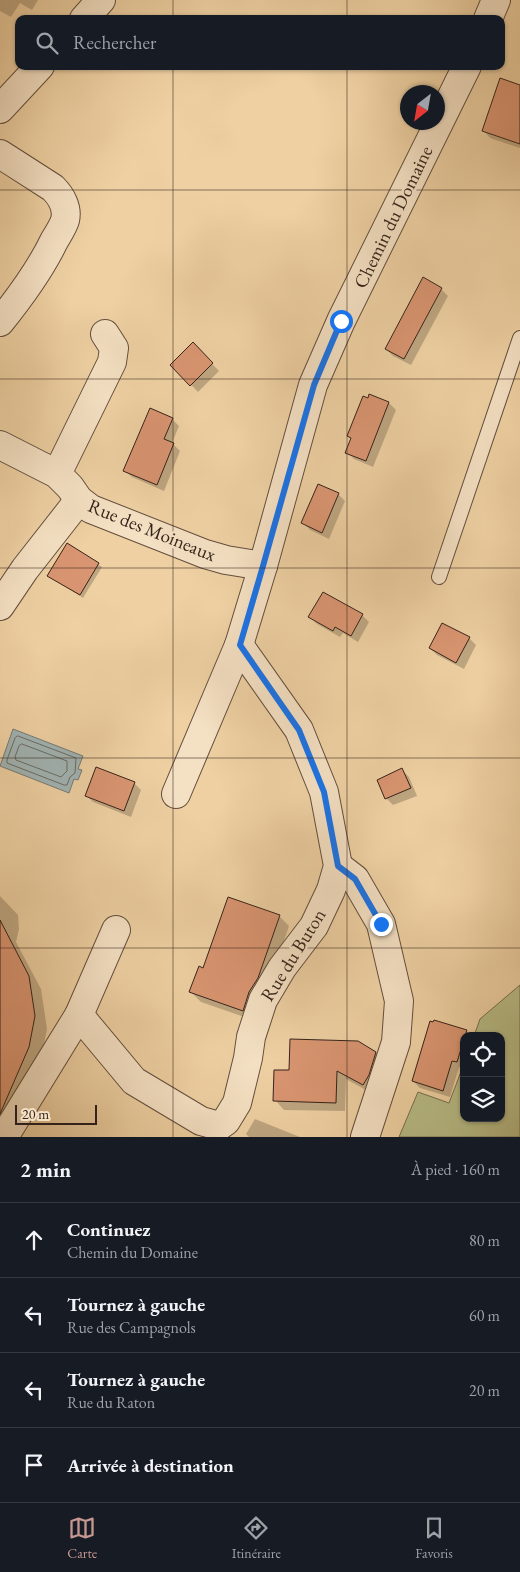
<!DOCTYPE html>
<html lang="fr">
<meta charset="utf-8">
<style>
body{margin:0;font-family:"EB Garamond",serif;background:#20242c;color:#f1f3f6}
.controls{position:absolute;right:15px;bottom:15px;display:grid;overflow:hidden;border-radius:10px;box-shadow:0 1px 4px #0004}
.controls button{width:45px;height:45px;display:grid;place-items:center;padding:0;border:0;border-bottom:1px solid #363941;background:#171b24;color:#f1f3f6;font:25px sans-serif}
.compass{position:absolute;left:400px;top:85px;width:45px;height:45px;border-radius:50%;background:#171b24;box-shadow:0 1px 4px #0004;rotate:211deg}
.scale{position:absolute;left:15px;bottom:12px;width:82px;box-sizing:border-box;padding-left:5px;border:2px solid #35231b;border-top:0;font-size:14px;line-height:18px;white-space:nowrap;color:#35231b;-webkit-text-stroke:4px #f4e0c3;paint-order:stroke}
.stop{position:absolute;width:15px;height:15px;margin:-11px;border:4px solid #1a73e8;border-radius:50%;background:#fff}
.stop.end{background:#1a73e8;border-color:#fff;box-shadow:0 1px 5px #0008}
.list{margin:0;padding:0;list-style:none}
h2{display:flex;justify-content:space-between;align-items:center;height:65px;margin:0;padding:0 20px;font-size:21px}
h2 small{font-size:16px;font-weight:400;color:#9ea1a6}
.list li{display:grid;grid-template-columns:32px 1fr auto;gap:15px;align-items:center;box-sizing:border-box;height:75px;padding:0 20px;border-top:1px solid #363941}
.list b{display:block;font-size:19px;white-space:nowrap}
.list p{margin:0;font-size:16px;white-space:nowrap;color:#9ea1a6}
.list em{font-size:16px;font-style:normal;color:#9ea1a6}
.icon{flex:none;width:28px;height:28px;fill:none;stroke:currentColor;stroke-width:2;stroke-linecap:round;stroke-linejoin:round}
.map{position:relative;flex:none;width:520px;height:1137px;overflow:hidden}
.search{position:absolute;background:#171b24;box-shadow:0 1px 4px #0004;left:15px;right:15px;top:15px;height:55px;display:flex;align-items:center;gap:12px;box-sizing:border-box;padding:0 18px;border-radius:10px;color:#9ea1a6;font-size:19px}
.sheet{height:365px;background:#171b24}
nav{display:flex;justify-content:space-around;align-items:center;box-sizing:border-box;height:70px;border-top:1px solid #363941;background:#171b24;font-size:14px;color:#9ea1a6}
nav a{display:grid;justify-items:center;gap:2px}
nav .on{color:#c59692}
.map>svg:first-child{display:block}
.green{fill:#b7bb86;stroke:#766f50}
.water{fill:#a0b3b2;stroke:#757976}
.shadow{fill:#0003}
.lines{fill:none;stroke-linecap:round;stroke-linejoin:round}
.shore{stroke:#6a6b66;stroke-width:1}
.building{fill:#d99571;stroke:#35231b}
.lane-casing{stroke:#634e3d;stroke-width:16}
.street-casing{stroke:#634e3d;stroke-width:30}
.lane{stroke:#f4e0c3;stroke-width:14}
.street{stroke:#f4e0c3;stroke-width:28}
.route{stroke:#1a73e8;stroke-width:6}
.grid{fill:none;stroke:#35231b;stroke-width:1;stroke-opacity:0.55}
.labels{text-anchor:middle;dominant-baseline:central;stroke-width:5;stroke-linejoin:round;paint-order:stroke}
.street-label{font-size:19px;fill:#35231b;stroke:#f4e0c3}
</style>
<div class="map">
<svg width="520" height="1137" viewBox="0 0 520 1137">
<rect width="100%" height="100%" fill="#eed0a2"/>
<filter id="stains"><feTurbulence type="fractalNoise" baseFrequency=".004" numOctaves="4"/><feColorMatrix values="0 0 0 0 .2 0 0 0 0 .09 0 0 0 0 .02 0 0 0 .5 -.17"/></filter>
<radialGradient id="worn" r=".72"><stop offset=".6" stop-color="#630" stop-opacity="0"/><stop offset="1" stop-color="#630" stop-opacity=".3"/></radialGradient>
<path class="green" d="M 520,985 L 520,1137 L 399,1137 L 418,1092 L 449,1103 L 464,1064 L 464,1118 L 501,1118 L 501,1036 L 474,1036 L 480,1019 Z"/>
<path class="water" d="M 13,729 L 83,756 L 78,769 L 82,770 L 78,780 L 74,779 L 69,793 L 0,766 Z"/>
<g class="shadow">
<path d="M 0,0 L 38,0 L 32,10 L 20,3 L 11,17 L 0,11 Z"/>
<path d="M 520,87 L 520,148 L 490,138 L 483,130 Z"/>
<path d="M 441,289 L 448,296 L 411,365 L 393,356 L 386,349 Z"/>
<path d="M 193,344 L 219,371 L 198,392 L 172,365 Z"/>
<path d="M 370,395 L 389,403 L 396,410 L 373,467 L 354,459 L 347,452 L 352,439 L 348,436 Z"/>
<path d="M 172,419 L 179,426 L 172,443 L 180,451 L 164,491 L 132,477 L 124,470 Z"/>
<path d="M 338,494 L 345,501 L 329,539 L 310,530 L 303,523 Z"/>
<path d="M 67,544 L 102,567 L 83,598 L 48,575 Z"/>
<path d="M 362,615 L 369,622 L 358,642 L 343,633 L 340,637 L 317,624 L 310,617 Z"/>
<path d="M 469,638 L 476,645 L 464,669 L 437,655 L 430,648 Z"/>
<path d="M 402,770 L 409,777 L 417,796 L 393,805 L 386,798 Z"/>
<path d="M 134,783 L 141,790 L 131,817 L 93,802 L 86,795 Z"/>
<path d="M 0,896 L 18,915 L 19,929 L 16,942 L 41,989 L 47,1029 L 41,1059 L 0,1126 Z"/>
<path d="M 279,916 L 289,926 L 268,988 L 253,1020 L 201,1002 L 191,992 L 204,969 Z"/>
<path d="M 466,1031 L 471,1036 L 464,1036 L 464,1068 L 459,1067 L 450,1097 L 420,1088 L 413,1081 Z"/>
<path d="M 376,1053 L 385,1062 L 373,1094 L 346,1079 L 345,1111 L 284,1110 L 275,1100 L 290,1072 Z"/>
<path d="M 255,1119 L 300,1137 L 249,1137 L 246,1134 Z"/>
</g>
<g class="lines">
<g class="shore">
<path d="M 18,736 L 76,758 L 75,773 L 70,777 L 67,785 L 64,785 L 7,763 L 7,760 L 15,738 Z"/>
<path d="M 22,744 L 67,761 L 67,771 L 61,777 L 16,760 L 15,757 L 19,746 Z"/>
</g>
</g>
<g class="building">
<path d="M 500,78 L 520,85 L 520,144 L 482,131 Z"/>
<path d="M 423,277 L 442,288 L 404,359 L 385,349 Z"/>
<path d="M 193,342 L 213,363 L 190,386 L 170,365 Z"/>
<path d="M 369,394 L 389,402 L 366,461 L 345,453 L 351,438 L 347,436 L 363,396 L 368,398 Z"/>
<path d="M 150,408 L 173,418 L 164,439 L 174,443 L 157,485 L 123,471 Z"/>
<path d="M 318,484 L 339,493 L 322,533 L 301,523 Z"/>
<path d="M 67,543 L 99,563 L 80,595 L 47,576 Z"/>
<path d="M 323,592 L 363,614 L 351,636 L 335,627 L 333,631 L 308,617 Z"/>
<path d="M 442,623 L 470,637 L 456,663 L 429,648 Z"/>
<path d="M 96,767 L 135,782 L 124,811 L 85,796 Z"/>
<path d="M 402,768 L 411,788 L 385,799 L 377,780 Z"/>
<path d="M 228,897 L 280,915 L 258,978 L 249,992 L 243,1011 L 189,992 L 199,966 L 203,968 Z"/>
<path d="M 0,920 L 29,976 L 35,1016 L 29,1047 L 0,1114 Z"/>
<path d="M 434,1020 L 467,1030 L 457,1062 L 452,1061 L 443,1091 L 412,1081 L 430,1021 L 433,1022 Z"/>
<path d="M 290,1039 L 358,1041 L 376,1052 L 369,1075 L 363,1085 L 337,1071 L 336,1103 L 273,1101 L 274,1070 L 289,1070 Z"/>
</g>
<g class="lines">
<defs>
<path id="lane" d="M 439,577 L 520,338"/>
<g id="street">
<path d="M 84,19 L 101,0"/>
<path d="M 488,19 L 496,0"/>
<path d="M 0,109 L 40,66"/>
<path d="M 0,154 L 53,188 C 61,196 68,208 65,220 C 63,227 58,234 54,241 C 40,270 21,296 0,322"/>
<path d="M 0,445 L 57,474 L 70,487 L 79,500 L 91,509 L 205,554 L 226,560 L 263,566"/>
<path d="M 57,474 L 112,362 L 114,348 L 105,334"/>
<path d="M 0,606 L 25,569 L 79,500"/>
<path d="M 176,794 L 239,645 L 263,566 L 313,385 L 341,321 L 467,66"/>
<path d="M 338,866 L 355,879 L 381,924 L 399,1001 L 396,1042 L 365,1137"/>
<path d="M 79,1015 L 134,1081 L 201,1121 L 219,1126 L 226,1121 L 237,1103 L 248,1058 L 251,1037 L 263,1000 L 282,968 L 314,926 L 331,890 L 338,866 L 324,792 L 299,730 L 239,645"/>
<path d="M 4,1137 L 79,1015 L 116,930"/>
</g>
</defs>
<use href="#lane" class="lane-casing"/>
<use href="#street" class="street-casing"/>
<use href="#lane" class="lane"/>
<use href="#street" class="street"/>
</g>
<g class="lines">
<path class="route" d="M 341,321 L 314,385 L 263,566 L 240,645 L 299,730 L 324,792 L 338,866 L 355,879 L 381,924"/>
</g>
<path class="grid" d="M 173,0 L 173,19M 347,0 L 347,19M 173,66 L 173,1137M 347,66 L 347,1137M 0,190 L 520,190M 0,379 L 520,379M 0,568 L 520,568M 0,758 L 520,758M 0,948 L 520,948"/>
<g class="labels">
<g class="street-label">
<text transform="translate(393 217) rotate(-64)">Chemin du Domaine</text>
<text transform="translate(152 530) rotate(22)">Rue des Moineaux</text>
<text transform="translate(293 955) rotate(-58)">Rue du Buton</text>
</g>
</g>
<rect width="100%" height="100%" filter="url(#stains)"/>
<rect width="100%" height="100%" fill="url(#worn)"/>
</svg>
<div class="controls">
<button><svg class="icon" aria-label="locate" viewBox="0 0 24 24"><circle cx="12" cy="12" r="6"/><path d="M12 2v4M12 18v4M2 12h4M18 12h4"/></svg></button>
<button><svg class="icon" aria-label="layers" viewBox="0 0 24 24"><path d="M12 4l9 5-9 5-9-5zM3 14l9 5 9-5"/></svg></button>
</div>
<svg class="compass" viewBox="-18 -18 36 36"><path d="M0-13l5 13h-10z" fill="#e53935"/><path d="M0 13l5-13h-10z" fill="#9ea1a6"/></svg>
<div class="scale">20 m</div>
<div class="stop" style="left:341px;top:321px"></div>
<div class="stop end" style="left:381px;top:924px"></div>
<div class="search"><svg class="icon" aria-label="search" viewBox="0 0 24 24"><circle cx="10" cy="10" r="6"/><path d="M15 15l6 6"/></svg>Rechercher</div>
</div>
<section class="sheet">
<h2>2 min<small>À pied · 160 m</small></h2>
<ul class="list">
<li><svg class="icon" aria-label="ahead" viewBox="0 0 24 24"><path d="M12 20V5M6 11l6-6 6 6"/></svg><div><b>Continuez</b><p>Chemin du Domaine</p></div><em>80 m</em></li>
<li><svg class="icon" aria-label="left" viewBox="0 0 24 24"><path d="M17 20v-9H6M10 6l-5 5 5 5"/></svg><div><b>Tournez à gauche</b><p>Rue des Campagnols</p></div><em>60 m</em></li>
<li><svg class="icon" aria-label="left" viewBox="0 0 24 24"><path d="M17 20v-9H6M10 6l-5 5 5 5"/></svg><div><b>Tournez à gauche</b><p>Rue du Raton</p></div><em>20 m</em></li>
<li><svg class="icon" aria-label="arrive" viewBox="0 0 24 24"><path d="M6 21V4h12l-3 4 3 4H6"/></svg><div><b>Arrivée à destination</b></div></li>
</ul>
</section>
<nav>
<a class="on"><svg class="icon" aria-label="map" viewBox="0 0 24 24"><path d="M3 6l6-2 6 2 6-2v14l-6 2-6-2-6 2zM9 4v14M15 6v14"/></svg>Carte</a>
<a><svg class="icon" aria-label="directions" viewBox="0 0 24 24"><path d="M12 3l9 9-9 9-9-9zM9 14v-3h6M13 9l2 2-2 2"/></svg>Itinéraire</a>
<a><svg class="icon" aria-label="saved" viewBox="0 0 24 24"><path d="M7 4h10v16l-5-4-5 4z"/></svg>Favoris</a>
</nav>
